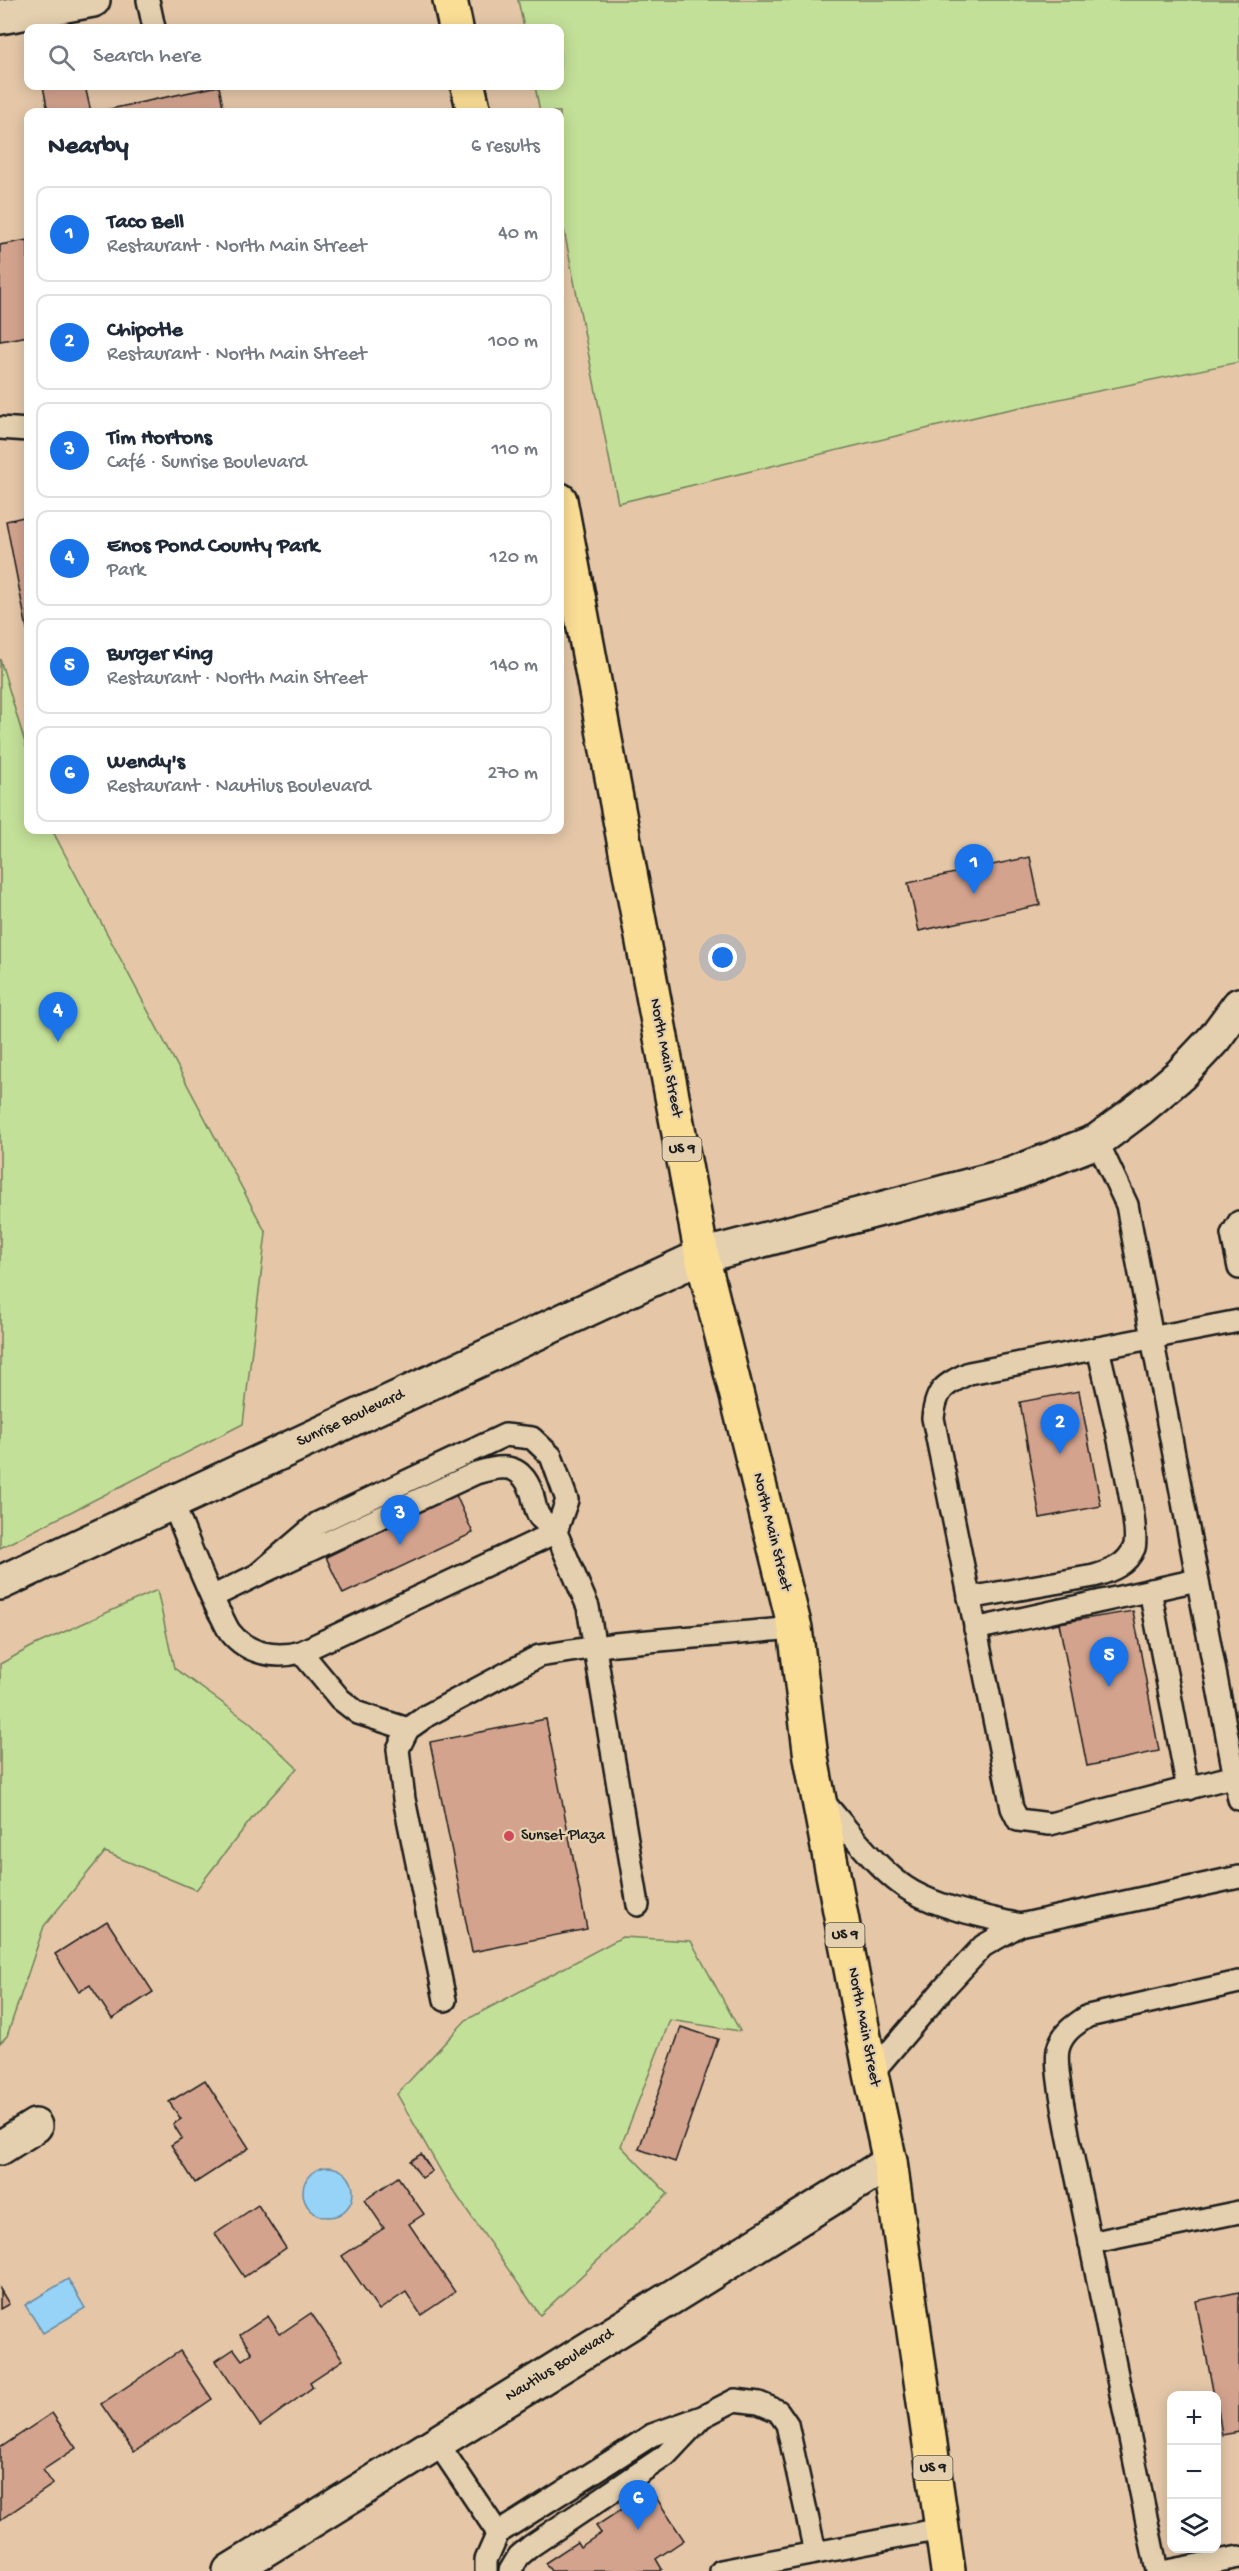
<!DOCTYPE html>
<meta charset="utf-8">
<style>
body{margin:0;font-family:"Gochi Hand",sans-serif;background:#f2f2f3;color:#1f2937}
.controls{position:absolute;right:18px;bottom:18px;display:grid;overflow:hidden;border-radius:12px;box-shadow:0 3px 15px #0003}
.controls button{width:54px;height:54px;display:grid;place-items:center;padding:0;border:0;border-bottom:2px solid #e0e1e3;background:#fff;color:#1f2937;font:30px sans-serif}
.you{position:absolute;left:723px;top:958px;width:21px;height:21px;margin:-15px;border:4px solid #fff;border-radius:50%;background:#1a73e8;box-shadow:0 0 0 9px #1a73e833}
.badge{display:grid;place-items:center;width:39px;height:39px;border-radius:50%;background:#1a73e8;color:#fff;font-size:20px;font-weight:700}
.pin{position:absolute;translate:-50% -50px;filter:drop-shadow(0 2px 3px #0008)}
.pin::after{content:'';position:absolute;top:32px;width:21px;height:18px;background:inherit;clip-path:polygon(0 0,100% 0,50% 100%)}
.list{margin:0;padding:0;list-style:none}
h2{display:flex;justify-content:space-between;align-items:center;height:78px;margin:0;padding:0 24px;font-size:26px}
h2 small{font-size:20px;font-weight:400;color:#747a83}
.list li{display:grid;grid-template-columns:39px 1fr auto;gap:18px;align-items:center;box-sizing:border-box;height:96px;margin:0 12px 12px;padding:0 12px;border:2px solid #e0e1e3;border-radius:12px}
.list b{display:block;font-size:22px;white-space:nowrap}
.list p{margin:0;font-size:20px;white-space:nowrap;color:#747a83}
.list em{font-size:20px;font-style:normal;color:#747a83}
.icon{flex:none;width:33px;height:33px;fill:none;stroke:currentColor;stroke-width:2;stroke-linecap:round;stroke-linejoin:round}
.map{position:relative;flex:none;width:1239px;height:2571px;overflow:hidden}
.search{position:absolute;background:#fff;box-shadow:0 3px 15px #0003;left:24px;top:24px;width:540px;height:66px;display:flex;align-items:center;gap:15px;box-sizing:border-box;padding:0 21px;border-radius:12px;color:#747a83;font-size:22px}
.panel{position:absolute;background:#fff;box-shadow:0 3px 15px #0003;left:24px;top:108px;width:540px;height:726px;border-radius:12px}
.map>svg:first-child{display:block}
.green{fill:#c3e098;stroke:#707e5a;stroke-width:1.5}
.water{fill:#97d2f7;stroke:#66899f;stroke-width:1.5}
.building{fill:#d3a38e;stroke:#1c1c1c;stroke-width:1.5}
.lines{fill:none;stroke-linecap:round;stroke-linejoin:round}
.lane-casing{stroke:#1c1c1c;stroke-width:26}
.street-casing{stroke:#1c1c1c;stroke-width:38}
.highway-casing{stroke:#1c1c1c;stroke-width:38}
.lane{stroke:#e4d0ae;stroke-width:21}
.street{stroke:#e4d0ae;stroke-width:33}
.highway{stroke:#fbde96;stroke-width:33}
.poi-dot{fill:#d1495b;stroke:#e4d0ae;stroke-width:2}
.labels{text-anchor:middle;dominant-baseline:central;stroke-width:4.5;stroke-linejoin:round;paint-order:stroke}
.shield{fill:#e4d0ae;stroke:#585248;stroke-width:1.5}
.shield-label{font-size:15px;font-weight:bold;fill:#1c1c1c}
.street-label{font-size:16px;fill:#1c1c1c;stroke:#e4d0ae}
.poi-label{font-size:16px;fill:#1c1c1c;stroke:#e4d0ae;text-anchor:start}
</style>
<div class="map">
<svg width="1239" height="2571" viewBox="0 0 1239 2571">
<rect width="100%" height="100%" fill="#e5c7a8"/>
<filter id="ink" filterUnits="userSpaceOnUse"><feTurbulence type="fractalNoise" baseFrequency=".0167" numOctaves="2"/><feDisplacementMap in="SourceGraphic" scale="12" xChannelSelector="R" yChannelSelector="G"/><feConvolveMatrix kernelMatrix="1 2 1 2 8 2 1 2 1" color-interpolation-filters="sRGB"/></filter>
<g filter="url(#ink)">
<g class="green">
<path d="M 518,0 L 1239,0 L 1239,362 L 992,413 L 618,503 L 560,210 L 560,112 L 540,112 L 535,86 L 560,86 L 560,28 L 524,28 Z"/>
<path d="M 0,659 L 28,753 L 28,830 L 52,830 L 266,1233 L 243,1424 L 0,1548 Z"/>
<path d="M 157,1590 L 174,1668 L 249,1722 L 297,1768 L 253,1817 L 196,1890 L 105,1852 L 44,1926 L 7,2036 L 0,2043 L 0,1664 L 35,1645 Z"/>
<path d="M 622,1937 L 691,1941 L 740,2031 L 670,2020 L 621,2146 L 668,2194 L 540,2315 L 446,2180 L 397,2094 L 466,2020 Z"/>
</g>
<g class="water">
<circle cx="328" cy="2192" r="25"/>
<path d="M 68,2279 L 85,2308 L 43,2333 L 25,2305 Z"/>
</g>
<g class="building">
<path d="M 70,17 L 73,28 L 30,28 L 30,26 Z"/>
<path d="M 43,86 L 85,86 L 91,112 L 48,112 Z"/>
<path d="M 219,86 L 224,112 L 96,112 Z"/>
<path d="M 28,240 L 28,336 L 0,341 L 0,245 Z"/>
<path d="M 28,516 L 28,629 L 27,629 L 6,521 Z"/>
<path d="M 1030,857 L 1040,905 L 919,931 L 908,883 Z"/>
<path d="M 1079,1391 L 1101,1506 L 1040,1518 L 1020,1402 Z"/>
<path d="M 456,1495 L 473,1533 L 343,1594 L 326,1557 Z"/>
<path d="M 1133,1611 L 1159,1751 L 1087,1766 L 1059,1623 Z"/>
<path d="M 546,1719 L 587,1929 L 472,1952 L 430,1742 Z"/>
<path d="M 107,1921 L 153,1992 L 112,2019 L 90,1985 L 79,1992 L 55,1954 Z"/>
<path d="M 681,2027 L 718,2039 L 675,2162 L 639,2149 Z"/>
<path d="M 205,2080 L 249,2148 L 195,2183 L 171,2145 L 182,2138 L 173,2124 L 181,2119 L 169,2102 Z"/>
<path d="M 421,2154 L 432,2171 L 422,2178 L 410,2161 Z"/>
<path d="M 398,2177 L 424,2214 L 409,2224 L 455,2292 L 421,2315 L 406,2292 L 379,2310 L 342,2256 L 384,2228 L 365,2200 Z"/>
<path d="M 258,2205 L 286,2248 L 244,2277 L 215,2234 Z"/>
<path d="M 0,2289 L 9,2304 L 0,2309 Z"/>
<path d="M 1239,2292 L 1239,2432 L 1222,2435 L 1216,2396 L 1214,2396 L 1196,2301 Z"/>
<path d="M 311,2313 L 343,2360 L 310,2382 L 313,2387 L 260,2426 L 216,2361 L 234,2349 L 242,2360 L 252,2353 L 240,2335 L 268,2316 L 280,2334 Z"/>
<path d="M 180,2351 L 212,2399 L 134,2452 L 101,2404 Z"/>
<path d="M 52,2413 L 76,2448 L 43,2470 L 53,2484 L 0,2520 L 0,2448 Z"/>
<path d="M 651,2490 L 684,2540 L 656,2559 L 662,2569 L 659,2571 L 551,2571 L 545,2563 L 577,2542 L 580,2547 L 601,2533 L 596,2526 Z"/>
</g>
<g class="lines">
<defs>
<g id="lane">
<path d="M 148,0 L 154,28"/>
<path d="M 0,428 L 28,430"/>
<path d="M 1097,1141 L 1127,1205 L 1239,1799"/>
<path d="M 1239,1222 L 1232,1234 L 1239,1268"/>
<path d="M 1239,1321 L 969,1373 C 944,1385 936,1389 933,1418 L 1012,1808 L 1018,1820 L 1050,1824 L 1239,1775"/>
<path d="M 172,1501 C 187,1538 201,1577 219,1612 C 223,1618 226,1627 230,1632 C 247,1654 276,1659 301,1652 L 556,1532 C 551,1527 543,1522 539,1516 C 535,1510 534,1500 532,1493 C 521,1462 502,1465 476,1473 L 257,1575"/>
<path d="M 1150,1590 L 1188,1789"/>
<path d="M 212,1597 L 257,1575 L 318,1523 L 505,1435 L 532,1438 L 551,1456 L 567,1500 L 556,1532 L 588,1607 L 638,1905"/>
<path d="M 969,1598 L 1094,1576 C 1111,1571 1127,1565 1134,1548 C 1142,1529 1105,1379 1098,1348"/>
<path d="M 975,1629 L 1197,1580"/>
<path d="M 301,1652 L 340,1699 L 358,1713 L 408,1729"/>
<path d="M 822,1800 C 846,1827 881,1875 913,1892 C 946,1910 984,1916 1020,1925"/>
<path d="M 445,2000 L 404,1799 L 398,1749 L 408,1729 L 428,1715 L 539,1656 L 615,1644 L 795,1628"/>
<path d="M 871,2074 L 945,1987 L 983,1946 L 1020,1925 L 1239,1877"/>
<path d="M 1090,2243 L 1239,2212"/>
<path d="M 437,2442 L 498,2533"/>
<path d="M 486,2571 L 486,2560 L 498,2533 L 652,2435 L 702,2417 L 735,2400 L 759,2403 L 778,2411 L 787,2424 L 815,2552"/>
<path d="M 510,2571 L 519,2556 L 531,2546 L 666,2455 L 699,2420"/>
<path d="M 721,2571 L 941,2529"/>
<path d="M 1157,2571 L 1068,2134 C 1065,2115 1053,2062 1059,2046 C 1064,2031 1076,2024 1088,2016 L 1239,1982"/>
<path d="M 1167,2571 L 1239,2557"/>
</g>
<g id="street">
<path d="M 0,17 L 93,0"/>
<path d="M 0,1583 L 702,1256 L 1010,1175 L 1097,1141 L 1141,1108 L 1180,1075 L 1214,1039 L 1239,1005"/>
<path d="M 0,2148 L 35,2126"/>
<path d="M 230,2571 L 890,2162"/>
</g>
<g id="highway">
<path d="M 450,0 L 456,28"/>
<path d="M 468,86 L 474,112"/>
<path d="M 560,500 L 702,1256 L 795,1628 L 811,1758 L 871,2074 L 890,2162 L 948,2571"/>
</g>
</defs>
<use href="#lane" class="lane-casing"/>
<use href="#street" class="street-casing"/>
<use href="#highway" class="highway-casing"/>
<use href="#lane" class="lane"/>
<use href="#street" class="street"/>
<use href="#highway" class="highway"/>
</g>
</g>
<circle class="poi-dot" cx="509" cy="1836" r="6"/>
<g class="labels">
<g class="shield">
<rect x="662.5" y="1137" width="39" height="24" rx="4.5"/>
<rect x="825.5" y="1923" width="39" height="24" rx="4.5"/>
<rect x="913.5" y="2456" width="39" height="24" rx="4.5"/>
</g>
<g class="shield-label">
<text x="682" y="1149">US 9</text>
<text x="845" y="1935">US 9</text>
<text x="933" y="2468">US 9</text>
</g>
<g class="street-label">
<text transform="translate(665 1058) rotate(79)">North Main Street</text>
<text transform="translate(351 1419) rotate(-25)">Sunrise Boulevard</text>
<text transform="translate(771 1532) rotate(76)">North Main Street</text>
<text transform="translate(863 2027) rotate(79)">North Main Street</text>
<text transform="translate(560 2366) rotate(-32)">Nautilus Boulevard</text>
</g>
<g class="poi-label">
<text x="521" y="1836">Sunset Plaza</text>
</g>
</g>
</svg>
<div class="controls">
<button>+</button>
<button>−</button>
<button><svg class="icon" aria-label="layers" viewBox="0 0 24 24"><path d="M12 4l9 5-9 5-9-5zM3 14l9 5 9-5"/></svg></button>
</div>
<div class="you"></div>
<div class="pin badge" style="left:974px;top:894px">1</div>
<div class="pin badge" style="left:1060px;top:1454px">2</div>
<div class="pin badge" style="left:400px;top:1545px">3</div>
<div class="pin badge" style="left:58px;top:1042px">4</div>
<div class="pin badge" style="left:1109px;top:1687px">5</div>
<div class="pin badge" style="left:638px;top:2530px">6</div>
<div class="search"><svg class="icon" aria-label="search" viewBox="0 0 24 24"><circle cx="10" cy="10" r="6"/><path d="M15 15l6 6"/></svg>Search here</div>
<section class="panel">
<h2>Nearby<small>6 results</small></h2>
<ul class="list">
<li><span class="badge">1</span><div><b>Taco Bell</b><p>Restaurant · North Main Street</p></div><em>40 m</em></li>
<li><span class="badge">2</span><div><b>Chipotle</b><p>Restaurant · North Main Street</p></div><em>100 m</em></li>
<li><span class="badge">3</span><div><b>Tim Hortons</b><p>Café · Sunrise Boulevard</p></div><em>110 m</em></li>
<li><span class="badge">4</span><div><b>Enos Pond County Park</b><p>Park</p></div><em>120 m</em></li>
<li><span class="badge">5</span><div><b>Burger King</b><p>Restaurant · North Main Street</p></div><em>140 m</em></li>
<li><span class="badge">6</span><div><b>Wendy's</b><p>Restaurant · Nautilus Boulevard</p></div><em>270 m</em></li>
</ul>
</section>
</div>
